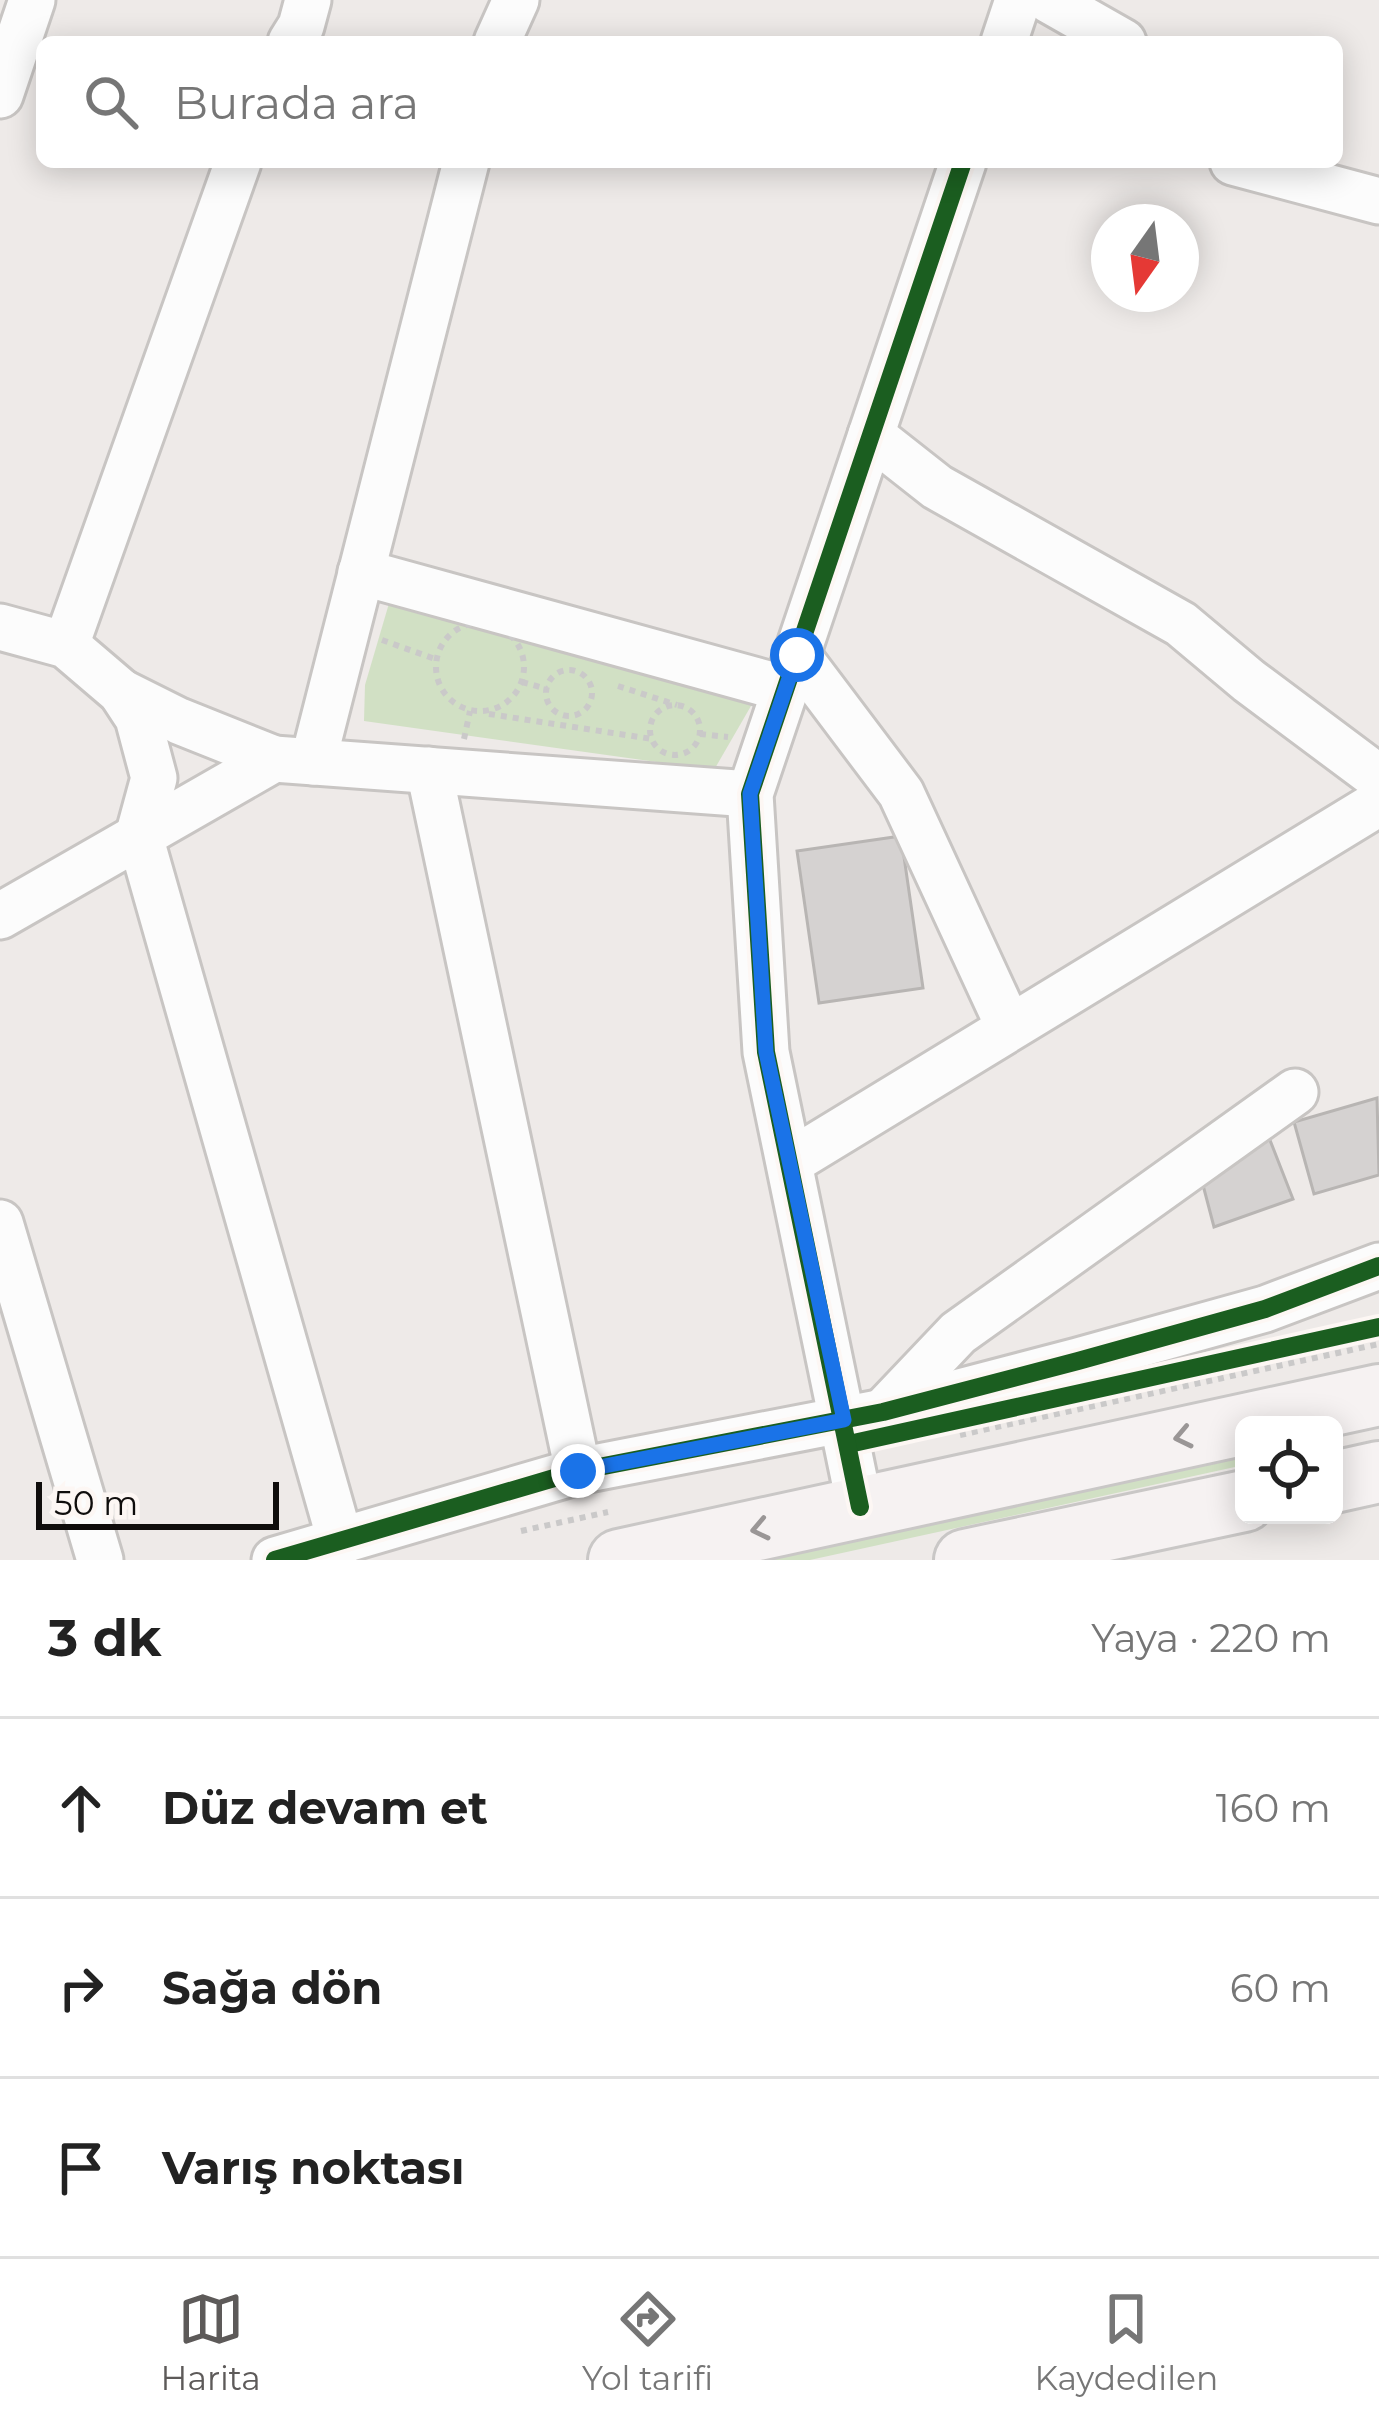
<!DOCTYPE html>
<html lang="tr">
<meta charset="utf-8">
<style>
body{margin:0;font-family:Montserrat,sans-serif;background:#f6f6f6;color:#222}
.controls{position:absolute;right:36px;bottom:36px;display:grid;overflow:hidden;border-radius:18px;box-shadow:0 6px 30px #0003}
.controls button{width:108px;height:108px;display:grid;place-items:center;padding:0;border:0;border-bottom:3px solid #e0e0e0;background:#fff;color:#222;font:60px sans-serif}
.compass{position:absolute;left:1091px;top:204px;width:108px;height:108px;border-radius:50%;background:#fff;box-shadow:0 6px 30px #0003;rotate:194deg}
.scale{position:absolute;left:36px;bottom:30px;width:243px;box-sizing:border-box;padding-left:12px;border:6px solid #0f0d0c;border-top:0;font-size:33px;line-height:42px;white-space:nowrap;color:#0f0d0c;-webkit-text-stroke:9px #fdf7f4;paint-order:stroke}
.stop{position:absolute;width:36px;height:36px;margin:-27px;border:9px solid #1a73e8;border-radius:50%;background:#fff}
.stop.end{background:#1a73e8;border-color:#fff;box-shadow:0 3px 12px #0008}
.list{margin:0;padding:0;list-style:none}
h2{display:flex;justify-content:space-between;align-items:center;height:156px;margin:0;padding:0 48px;font-size:51px}
h2 small{font-size:39px;font-weight:400;color:#767676}
.list li{display:grid;grid-template-columns:78px 1fr auto;gap:36px;align-items:center;box-sizing:border-box;height:180px;padding:0 48px;border-top:3px solid #e0e0e0}
.list b{display:block;font-size:45px;white-space:nowrap}
.list em{font-size:39px;font-style:normal;color:#767676}
.icon{flex:none;width:66px;height:66px;fill:none;stroke:currentColor;stroke-width:2;stroke-linecap:round;stroke-linejoin:round}
.map{position:relative;flex:none;width:1379px;height:1560px;overflow:hidden}
.search{position:absolute;background:#fff;box-shadow:0 6px 30px #0003;left:36px;right:36px;top:36px;height:132px;display:flex;align-items:center;gap:30px;box-sizing:border-box;padding:0 42px;border-radius:18px;color:#767676;font-size:45px}
.sheet{height:696px;background:#fff}
nav{display:flex;justify-content:space-around;align-items:center;box-sizing:border-box;height:168px;border-top:3px solid #e0e0e0;background:#fff;font-size:33px;color:#767676}
nav a{display:grid;justify-items:center;gap:6px}
nav .on{color:#5d5a59}
.map>svg:first-child{display:block}
.green{fill:#d1e0c4}
.building{fill:#d5d2d1;stroke:#b8b5b3;stroke-width:3}
.lines{fill:none;stroke-linecap:round;stroke-linejoin:round}
.minor-casing{stroke:#c8c5c3;stroke-width:51}
.major-casing{stroke:#c9c7c6;stroke-width:66}
.path{stroke:#cac9c9;stroke-width:6;stroke-dasharray:6 6;stroke-linecap:butt}
.minor{stroke:#fcfcfc;stroke-width:45}
.major{stroke:#f6f2f2;stroke-width:60}
.cycleway-casing{stroke:#fdf7f4;stroke-width:26}
.cycleway{stroke:#1b5e20;stroke-width:18}
.oneway{stroke:#9a9696}
.route{stroke:#1a73e8;stroke-width:15}
</style>
<div class="map">
<svg width="1379" height="1560" viewBox="0 0 1379 1560">
<rect width="100%" height="100%" fill="#eeeae8"/>
<g class="green">
<path d="M 390,600 L 755,699 L 714,770 L 364,721 L 365,685 Z"/>
<path d="M 1244,1438 L 1244,1465 L 810,1560 L 702,1560 Z"/>
</g>
<g class="building">
<path d="M 901,836 L 923,988 L 819,1003 L 797,851 Z"/>
<path d="M 1377,1098 L 1379,1175 L 1314,1194 L 1294,1122 Z"/>
<path d="M 1266,1130 L 1293,1199 L 1214,1227 L 1198,1166 Z"/>
</g>
<g class="lines">
<defs>
<g id="minor">
<path d="M 1049,0 L 1123,42"/>
<path d="M 291,42 L 301,26 L 308,0"/>
<path d="M 497,42 L 516,0"/>
<path d="M 1004,42 L 1018,0"/>
<path d="M 0,95 L 32,0"/>
<path d="M 1233,162 L 1379,201"/>
<path d="M 871,435 L 937,487 L 1181,624 L 1249,681 L 1379,778"/>
<path d="M 361,572 L 786,689"/>
<path d="M 0,627 L 66,645 L 121,692 L 138,718 L 154,778 L 139,833 L 341,1543"/>
<path d="M 66,645 L 238,162"/>
<path d="M 797,655 L 901,793 L 1009,1027"/>
<path d="M 121,692 L 179,721 L 274,759"/>
<path d="M 313,762 L 466,162"/>
<path d="M 429,770 L 578,1471"/>
<path d="M 0,916 L 274,759 L 750,794"/>
<path d="M 790,1162 L 1379,803"/>
<path d="M 0,1223 L 100,1560"/>
<path d="M 883,1412 L 958,1333 L 1295,1092"/>
<path d="M 860,1507 L 766,1052 L 750,794 L 963,162"/>
<path d="M 275,1560 L 578,1471 L 883,1412 L 1078,1361 L 1265,1309 L 1379,1266"/>
</g>
<g id="major">
<path d="M 1334,1482 L 1379,1472"/>
<path d="M 619,1560 L 1379,1395"/>
<path d="M 965,1560 L 1244,1501"/>
</g>
</defs>
<use href="#minor" class="minor-casing"/>
<use href="#major" class="major-casing"/>
<g class="path">
<circle cx="480" cy="667" r="44"/>
<path d="M 382,640 L 435,659"/>
<circle cx="569" cy="693" r="23"/>
<path d="M 522,682 L 547,689"/>
<path d="M 618,686 L 677,705"/>
<circle cx="675" cy="730" r="25"/>
<path d="M 489,714 L 652,739"/>
<path d="M 700,734 L 728,737"/>
<path d="M 464,739 L 470,711"/>
<path d="M 960,1435 L 1379,1344"/>
<path d="M 521,1531 L 608,1512"/>
</g>
<use href="#minor" class="minor"/>
<use href="#major" class="major"/>
<defs>
<g id="cycleway">
<path d="M 849,1444 L 1379,1327"/>
<path d="M 860,1507 L 766,1052 L 750,794 L 963,162"/>
<path d="M 275,1560 L 578,1471 L 883,1412 L 1078,1361 L 1265,1309 L 1379,1266"/>
</g>
</defs>
<use href="#cycleway" class="cycleway-casing"/>
<use href="#cycleway" class="cycleway"/>
</g>
<defs><path id="oneway-chevron" d="M-2-3.5L2.5 0L-2 3.5" fill="none" stroke-width="1.6" stroke-linecap="round" stroke-linejoin="round" transform="scale(3)"/></defs>
<g class="oneway">
<use href="#oneway-chevron" transform="translate(1183 1437) rotate(168)"/>
<use href="#oneway-chevron" transform="translate(760 1529) rotate(168)"/>
</g>
<g class="lines">
<path class="route" d="M 578,1471 L 844,1420 L 766,1052 L 750,794 L 797,655"/>
</g>
</svg>
<div class="controls">
<button><svg class="icon" aria-label="locate" viewBox="0 0 24 24"><circle cx="12" cy="12" r="6"/><path d="M12 2v4M12 18v4M2 12h4M18 12h4"/></svg></button>
</div>
<svg class="compass" viewBox="-18 -18 36 36"><path d="M0-13l5 13h-10z" fill="#e53935"/><path d="M0 13l5-13h-10z" fill="#767676"/></svg>
<div class="scale">50 m</div>
<div class="stop" style="left:797px;top:655px"></div>
<div class="stop end" style="left:578px;top:1471px"></div>
<div class="search"><svg class="icon" aria-label="search" viewBox="0 0 24 24"><circle cx="10" cy="10" r="6"/><path d="M15 15l6 6"/></svg>Burada ara</div>
</div>
<section class="sheet">
<h2>3 dk<small>Yaya · 220 m</small></h2>
<ul class="list">
<li><svg class="icon" aria-label="ahead" viewBox="0 0 24 24"><path d="M12 20V5M6 11l6-6 6 6"/></svg><div><b>Düz devam et</b></div><em>160 m</em></li>
<li><svg class="icon" aria-label="right" viewBox="0 0 24 24"><path d="M7 20v-9h11M14 6l5 5-5 5"/></svg><div><b>Sağa dön</b></div><em>60 m</em></li>
<li><svg class="icon" aria-label="arrive" viewBox="0 0 24 24"><path d="M6 21V4h12l-3 4 3 4H6"/></svg><div><b>Varış noktası</b></div></li>
</ul>
</section>
<nav>
<a class="on"><svg class="icon" aria-label="map" viewBox="0 0 24 24"><path d="M3 6l6-2 6 2 6-2v14l-6 2-6-2-6 2zM9 4v14M15 6v14"/></svg>Harita</a>
<a><svg class="icon" aria-label="directions" viewBox="0 0 24 24"><path d="M12 3l9 9-9 9-9-9zM9 14v-3h6M13 9l2 2-2 2"/></svg>Yol tarifi</a>
<a><svg class="icon" aria-label="saved" viewBox="0 0 24 24"><path d="M7 4h10v16l-5-4-5 4z"/></svg>Kaydedilen</a>
</nav>
